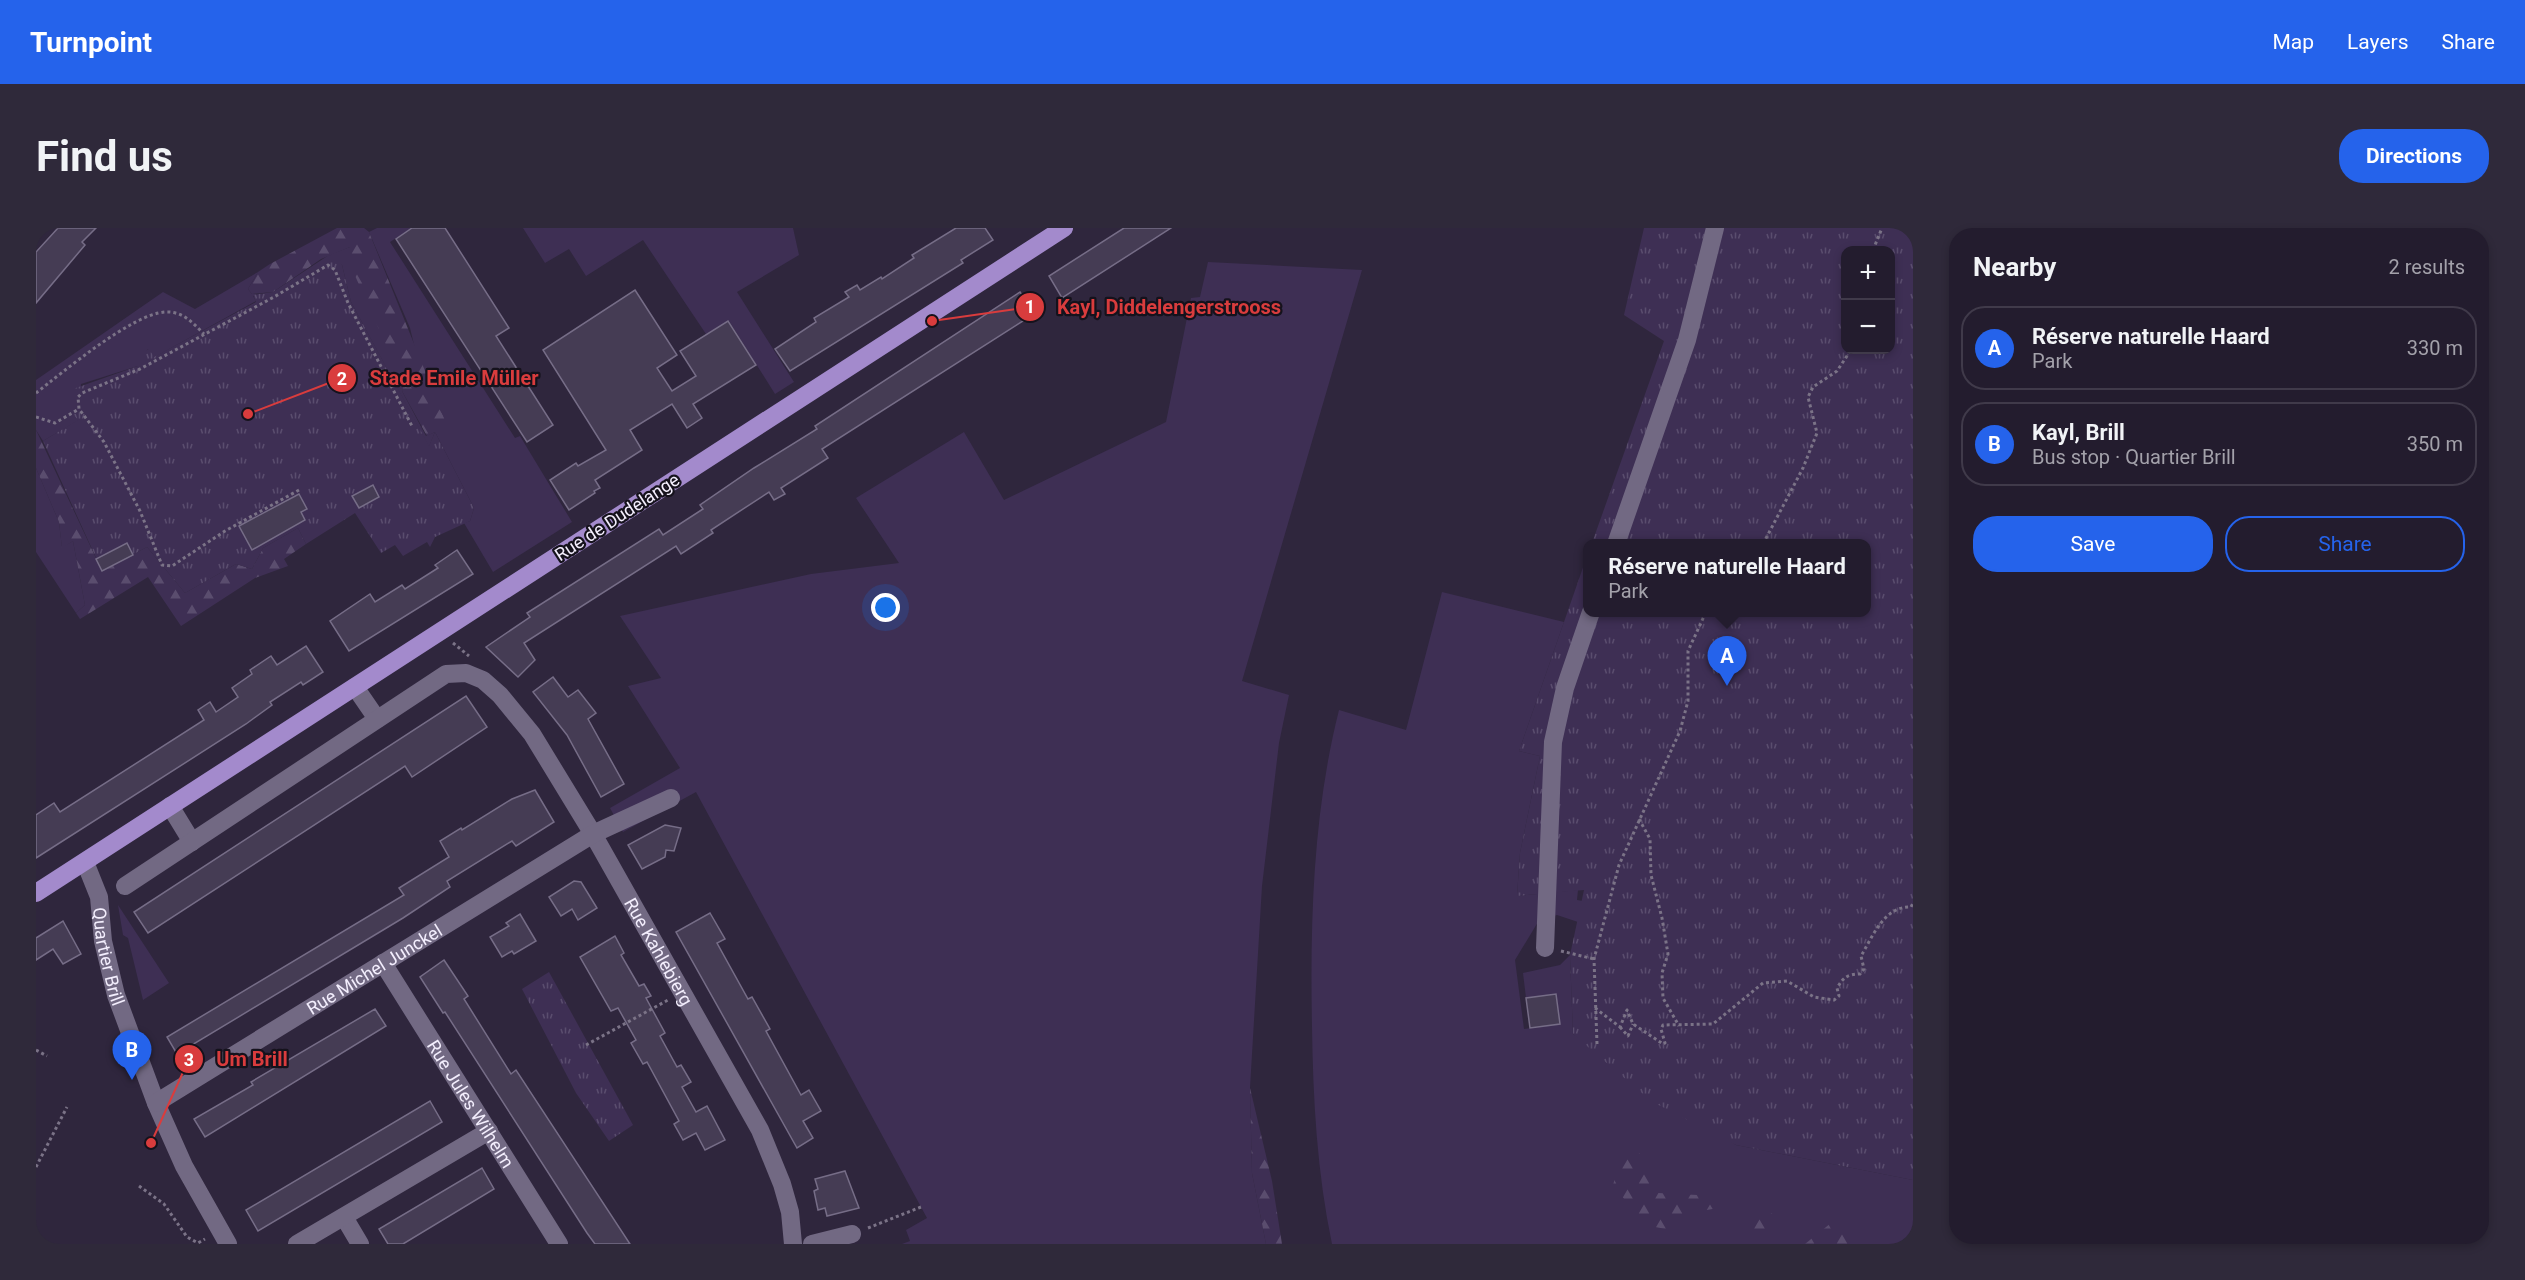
<!DOCTYPE html>
<meta charset="utf-8">
<style>
body{margin:0;font-family:Roboto,sans-serif;background:#2f293a;color:#f1f3f6}
.controls{position:absolute;right:18px;top:18px;display:grid;overflow:hidden;border-radius:12px;box-shadow:0 3px 9px #0003}
.controls button{width:54px;height:54px;display:grid;place-items:center;padding:0;border:0;border-bottom:2px solid #403a4a;background:#231c2e;color:#f1f3f6;font:30px sans-serif}
.you{position:absolute;left:850px;top:380px;width:21px;height:21px;margin:-15px;border:4px solid #fff;border-radius:50%;background:#1a73e8;box-shadow:0 0 0 9px #1a73e833}
.badge{display:grid;place-items:center;width:39px;height:39px;border-radius:50%;background:#2563eb;color:#fff;font-size:20px;font-weight:700}
.pin{position:absolute;translate:-50% -50px;filter:drop-shadow(0 2px 3px #0008)}
.pin::after{content:'';position:absolute;top:32px;width:21px;height:18px;background:inherit;clip-path:polygon(0 0,100% 0,50% 100%)}
.popup{position:absolute;left:1547px;top:311px;width:288px;height:78px;box-sizing:border-box;display:grid;place-content:center;border-radius:12px;background:#231c2e;filter:drop-shadow(0 2px 4px #0005);font-size:20px;white-space:nowrap;color:#a3a1aa}
.popup b{font-size:22px;color:#f1f3f6}
.popup::after{content:'';position:absolute;left:50%;top:100%;margin-left:-12px;border:12px solid transparent;border-top-color:#231c2e}
.list{margin:0;padding:0;list-style:none}
h2{display:flex;justify-content:space-between;align-items:center;height:78px;margin:0;padding:0 24px;font-size:26px}
h2 small{font-size:20px;font-weight:400;color:#a3a1aa}
.list li{display:grid;grid-template-columns:39px 1fr auto;gap:18px;align-items:center;box-sizing:border-box;height:84px;margin:0 12px 12px;padding:0 12px;border:2px solid #403a4a;border-radius:24px}
.list b{display:block;font-size:22px;white-space:nowrap}
.list p{margin:0;font-size:20px;white-space:nowrap;color:#a3a1aa}
.list em{font-size:20px;font-style:normal;color:#a3a1aa}
.actions{display:flex;gap:12px;padding:18px 24px}
.actions a{flex:1;padding:14px 0;border:2px solid #2563eb;border-radius:24px;text-align:center;font-size:21px;color:#2563eb}
.actions .main{background:#2563eb;color:#fff}
.map{position:relative;flex:none;width:1877px;height:1016px;overflow:hidden;border-radius:24px}
header{display:flex;align-items:center;gap:36px;box-sizing:border-box;height:84px;padding:0 30px;background:#2563eb;color:#fff}
header strong{font-size:28px}
nav{display:flex;gap:33px;margin-inline-start:auto;font-size:21px}
.intro{display:flex;align-items:center;justify-content:space-between;box-sizing:border-box;height:144px;padding:0 36px}
h1{margin:0;font-size:42px}
.button{padding:15px 27px;border-radius:24px;background:#2563eb;color:#fff;font-size:21px;font-weight:700}
main{display:flex;gap:36px;padding:0 36px}
aside{flex:1;background:#231c2e;border-radius:24px;box-shadow:0 3px 9px #0003}
.map>svg:first-child{display:block}
.grass{fill:#3e2f54}
.forest{fill:url(#forest-firs)}
.park{fill:url(#park-tufts);fill-rule:evenodd}
.building{fill:#453c54;stroke:#766d87;stroke-width:1.5}
.lines{fill:none;stroke-linecap:round;stroke-linejoin:round}
.path{stroke:#7b7387;stroke-width:3;stroke-dasharray:3 3;stroke-linecap:butt}
.minor{stroke:#726983;stroke-width:18}
.major{stroke:#a38acc;stroke-width:18}
.labels{text-anchor:middle;dominant-baseline:central;stroke-width:4.5;stroke-linejoin:round;paint-order:stroke}
.street-label{font-size:18px;fill:#f3eefd;stroke:#15121c}
.leader{fill:none;stroke:#d93c3d;stroke-width:2}
.callout-dot{fill:#d93c3d;stroke:#15121c;stroke-width:2}
.mark-label{font-size:18px;text-anchor:middle;font-weight:bold;fill:#fff}
.callout-label{font-size:20px;text-anchor:middle;font-weight:bold;fill:#d93c3d;stroke:#15121c;stroke-width:4.5;stroke-linejoin:round;paint-order:stroke}
</style>
<header>
<strong>Turnpoint</strong>
<nav><a>Map</a><a>Layers</a><a>Share</a></nav>
</header>
<div class="intro"><h1>Find us</h1><a class="button">Directions</a></div>
<main>
<div class="map">
<svg width="1877" height="1016" viewBox="0 0 1877 1016">
<defs>
<pattern id="forest-firs" width="22" height="20" patternUnits="userSpaceOnUse" patternTransform="scale(1.5)"><rect width="22" height="20" fill="#3e2f54"/><path d="M5 1l3.5 6h-7zM16 11l3.5 6h-7z" fill="#5a4d6e"/></pattern>
<pattern id="park-tufts" width="24" height="20" patternUnits="userSpaceOnUse" patternTransform="scale(1.5)"><rect width="24" height="20" fill="#3e2f54"/><path d="M3 7l-1-3M5 7V3M7 7l1-3M15 17l-1-3M17 17v-4M19 17l1-3" fill="none" stroke="#5a4d6e"/></pattern>
</defs>
<rect width="100%" height="100%" fill="#2f263d"/>
<g class="grass">
<path d="M 341,0 L 376,0 L 354,14 L 479,210 L 484,208 L 536,294 L 457,344 L 428,295 L 434,293 L 438,280 L 399,204 L 393,219 L 315,74 L 306,37 L 293,27 L 314,19 L 369,158 L 366,163 L 390,208 L 399,204 L 374,100 L 333,4 Z"/>
<path d="M 487,0 L 757,0 L 763,27 L 701,64 L 758,154 L 739,166 L 693,93 L 670,106 L 607,12 L 550,48 L 533,21 L 509,35 Z"/>
<path d="M 1172,34 L 1326,42 L 1206,453 L 1253,467 L 1243,515 L 1226,658 L 1214,860 L 1216,945 L 1230,1016 L 866,1016 L 874,1013 L 870,1002 L 891,990 L 660,564 L 587,604 L 574,580 L 644,540 L 592,458 L 625,450 L 584,388 L 775,346 L 863,335 L 820,270 L 928,204 L 968,272 L 1130,194 L 1155,70 L 1164,69 Z"/>
<path d="M 222,44 L 212,61 L 216,66 L 220,66 L 217,68 L 220,73 L 117,130 L 112,121 L 102,138 L 45,156 L 43,192 L 7,213 L 0,202 L 0,152 L 127,64 L 159,81 Z"/>
<path d="M 0,240 L 23,294 L 26,319 L 37,313 L 49,377 L 40,385 L 0,324 Z"/>
<path d="M 1406,364 L 1528,394 L 1483,523 L 1504,528 L 1484,625 L 1481,668 L 1542,662 L 1541,672 L 1547,673 L 1542,694 L 1521,687 L 1502,694 L 1479,732 L 1488,801 L 1524,796 L 1520,766 L 1490,770 L 1487,745 L 1524,737 L 1534,727 L 1537,806 L 1700,917 L 1877,952 L 1877,1016 L 1296,1016 C 1281,945 1277,871 1276,799 C 1274,693 1277,585 1303,482 L 1370,502 Z"/>
<path d="M 82,677 L 133,755 L 107,772 L 92,710 L 87,707 Z"/>
</g>
<g class="forest">
<path d="M 301,0 L 328,0 L 333,4 L 414,205 L 410,212 L 399,204 L 391,208 L 366,163 L 368,157 L 312,32 L 314,19 L 285,31 L 237,64 L 216,66 L 212,61 L 222,44 L 234,36 Z"/>
<path d="M 0,202 L 66,343 L 111,319 L 149,365 L 200,336 L 216,341 L 227,320 L 262,300 L 270,316 L 248,331 L 252,338 L 219,350 L 145,398 L 112,349 L 44,391 L 40,385 L 49,377 L 37,313 L 26,320 L 23,294 L 0,240 Z"/>
<path d="M 1214,860 L 1236,953 L 1246,1016 L 1230,1016 L 1216,945 Z"/>
<path d="M 1589,917 L 1606,927 L 1622,965 L 1681,968 L 1682,980 L 1648,986 L 1645,1004 L 1609,997 L 1577,957 Z"/>
<path d="M 1724,978 L 1738,987 L 1734,1010 L 1714,1013 L 1706,991 Z"/>
<path d="M 1800,991 L 1816,1016 L 1769,1016 Z"/>
</g>
<g class="park">
<path d="M 1608,0 L 1877,0 L 1877,952 L 1700,917 L 1615,873 L 1537,806 L 1534,727 L 1548,662 L 1481,668 L 1484,625 L 1504,528 L 1483,523 L 1551,328 L 1552,384 L 1830,384 L 1830,316 L 1556,315 L 1628,113 L 1588,87 ZM 1810,22 L 1854,22 L 1854,122 L 1810,122 Z"/>
<path d="M 293,27 L 301,30 L 306,37 L 315,74 L 393,218 L 399,204 L 438,280 L 434,293 L 399,309 L 394,319 L 391,314 L 367,328 L 359,317 L 345,325 L 319,285 L 270,316 L 262,300 L 227,320 L 216,341 L 200,336 L 149,365 L 111,319 L 66,343 L 7,213 L 42,192 C 33,182 29,174 37,161 L 102,138 L 98,130 L 113,121 L 118,129 L 220,74 L 217,67 L 237,64 Z"/>
<path d="M 513,744 L 597,897 L 573,913 L 540,865 L 486,761 Z"/>
</g>
<g class="building">
<path d="M 22,0 L 60,0 L 46,14 L 49,17 L 0,75 L 0,24 Z"/>
<path d="M 376,0 L 409,0 L 473,100 L 460,108 L 517,197 L 491,214 L 360,11 Z"/>
<path d="M 920,0 L 949,0 L 957,12 L 925,32 L 927,35 L 754,143 L 739,121 L 780,94 L 778,90 L 813,69 L 809,64 L 821,57 L 824,62 L 845,49 L 846,51 L 878,30 L 876,27 Z"/>
<path d="M 1088,0 L 1135,0 L 1026,70 L 1013,48 Z"/>
<path d="M 599,62 L 641,127 L 621,140 L 636,163 L 660,148 L 644,123 L 692,93 L 720,137 L 657,176 L 666,190 L 651,200 L 636,176 L 594,202 L 606,222 L 559,252 L 564,260 L 558,263 L 559,265 L 533,282 L 514,252 L 540,235 L 542,238 L 570,222 L 507,122 Z"/>
<path d="M 984,64 L 998,86 L 786,221 L 792,230 L 745,260 L 749,266 L 738,272 L 733,264 L 675,302 L 677,305 L 645,326 L 640,318 L 488,415 L 499,432 L 482,449 L 450,419 L 494,389 L 491,385 L 623,301 L 627,307 L 667,281 L 664,277 L 718,240 L 781,201 L 779,198 Z"/>
<path d="M 337,257 L 343,269 L 323,280 L 316,268 Z"/>
<path d="M 263,266 L 271,281 L 265,284 L 269,292 L 216,322 L 203,298 Z"/>
<path d="M 91,315 L 97,327 L 66,343 L 60,331 Z"/>
<path d="M 421,322 L 437,346 L 313,423 L 294,393 L 334,366 L 339,374 L 366,357 L 369,361 L 402,340 L 399,337 Z"/>
<path d="M 270,418 L 287,444 L 267,457 L 265,454 L 234,474 L 236,477 L 210,496 L 0,630 L 0,587 L 18,575 L 24,584 L 168,492 L 162,482 L 174,474 L 180,484 L 202,469 L 196,460 L 216,446 L 214,442 L 235,428 L 241,437 Z"/>
<path d="M 517,449 L 532,469 L 542,462 L 560,485 L 552,491 L 588,556 L 565,569 L 531,507 L 497,464 Z"/>
<path d="M 430,468 L 451,499 L 376,549 L 369,538 L 112,705 L 98,684 Z"/>
<path d="M 499,562 L 518,594 L 480,618 L 476,613 L 411,653 L 414,659 L 367,690 L 141,826 L 131,809 L 368,667 L 363,660 L 413,629 L 404,613 L 425,600 L 426,602 L 476,571 Z"/>
<path d="M 629,597 L 645,600 L 638,623 L 630,622 L 629,629 L 606,641 L 592,617 Z"/>
<path d="M 538,653 L 545,654 L 561,680 L 542,692 L 536,681 L 525,688 L 513,669 Z"/>
<path d="M 674,685 L 689,711 L 681,715 L 712,771 L 716,769 L 734,801 L 730,803 L 765,867 L 773,862 L 785,883 L 767,893 L 777,910 L 761,920 L 640,704 Z"/>
<path d="M 484,686 L 500,713 L 478,726 L 476,723 L 466,729 L 454,709 L 473,698 L 470,695 Z"/>
<path d="M 27,693 L 45,726 L 27,736 L 17,721 L 0,732 L 0,710 Z"/>
<path d="M 579,708 L 588,725 L 585,727 L 603,758 L 608,756 L 615,768 L 610,770 L 629,805 L 624,808 L 641,839 L 645,837 L 655,854 L 646,859 L 660,884 L 671,878 L 689,912 L 669,922 L 660,905 L 647,912 L 638,896 L 643,893 L 611,834 L 607,836 L 595,815 L 600,812 L 582,780 L 575,783 L 544,729 Z"/>
<path d="M 408,732 L 432,768 L 428,771 L 475,846 L 480,842 L 594,1016 L 559,1016 L 551,1005 L 409,784 L 407,785 L 384,749 Z"/>
<path d="M 1520,766 L 1524,796 L 1494,800 L 1490,770 Z"/>
<path d="M 339,781 L 350,798 L 169,909 L 158,891 L 217,857 L 215,854 Z"/>
<path d="M 394,873 L 406,894 L 222,1003 L 210,982 Z"/>
<path d="M 446,940 L 458,961 L 367,1016 L 352,1016 L 343,1001 Z"/>
<path d="M 809,943 L 823,980 L 791,988 L 789,980 L 782,982 L 778,963 L 782,961 L 779,951 Z"/>
</g>
<g class="lines">
<g class="path">
<path d="M 1837,22 L 1846,0"/>
<path d="M 0,165 C 27,144 96,86 129,84 C 147,83 157,95 168,106"/>
<path d="M 0,189 L 19,195 L 43,181"/>
<path d="M 263,262 L 189,303 L 136,338 L 126,337 L 104,283 L 68,214 L 43,181 L 42,169 L 46,165 L 104,141 L 238,69 L 292,37 L 299,42 L 312,75 L 377,200"/>
<path d="M 1727,316 L 1767,240 L 1781,205 L 1772,169 L 1777,159 L 1801,143 L 1815,122"/>
<path d="M 417,415 L 433,428"/>
<path d="M 1603,591 L 1614,611 L 1615,647 L 1626,690 L 1632,726 L 1626,745 L 1627,770 L 1643,798"/>
<path d="M 1525,723 L 1558,731"/>
<path d="M 1559,780 L 1584,799 L 1591,782 L 1597,796 L 1627,816 L 1629,815 L 1625,801 L 1627,797 L 1677,796 L 1727,755 L 1751,753 L 1778,769 L 1798,772 L 1803,768 L 1801,760 C 1807,750 1811,746 1824,746 L 1828,741 L 1825,728 C 1837,708 1848,678 1875,679 L 1877,675"/>
<path d="M 1584,799 L 1592,808 L 1597,796"/>
<path d="M 1561,816 L 1558,731 L 1583,637 L 1644,503 L 1652,473 L 1652,423 L 1670,384"/>
<path d="M 550,817 L 632,772"/>
<path d="M 0,822 L 11,828"/>
<path d="M 0,939 L 31,879"/>
<path d="M 103,958 L 128,976 L 151,1009 L 162,1015 L 169,1011"/>
<path d="M 832,1000 L 885,979"/>
</g>
<g class="minor">
<path d="M 1580,316 L 1651,112 L 1679,0"/>
<path d="M 319,459 L 341,491"/>
<path d="M 134,578 L 156,614"/>
<path id="s1" d="M 49,634 L 63,669 L 67,713 L 80,767 L 120,875 L 148,938 L 192,1016"/>
<path id="s2" d="M 89,658 L 410,446 L 430,445 L 447,452 L 464,467 L 496,506 L 557,606 L 724,902 L 746,956 L 754,984 L 757,1016"/>
<path d="M 1509,720 L 1517,514 L 1529,460 L 1555,384"/>
<path id="s3" d="M 347,735 L 523,1016"/>
<path id="s4" d="M 120,875 L 557,606 L 635,570"/>
<path d="M 308,989 L 324,1016"/>
<path d="M 261,1016 L 453,903"/>
<path d="M 776,1016 L 816,1006"/>
</g>
<path class="major" d="M 0,665 L 1028,0"/>
</g>
<g class="labels">
<g class="street-label">
<text transform="translate(581 289) rotate(-33)">Rue de Dudelange</text>
<text stroke="none"><textPath href="#s2" startOffset="748">Rue Kahlebierg</textPath></text>
<text stroke="none"><textPath href="#s1" startOffset="98">Quartier Brill</textPath></text>
<text stroke="none"><textPath href="#s4" startOffset="256">Rue Michel Junckel</textPath></text>
<text stroke="none"><textPath href="#s3" startOffset="166">Rue Jules Wilhelm</textPath></text>
</g>
</g>
<path class="leader" d="M896 93L994 79M212 186L306 150M115 915L153 831"/>
<g class="callout-dot">
<circle cx="896" cy="93" r="6"/>
<circle cx="212" cy="186" r="6"/>
<circle cx="115" cy="915" r="6"/>
<circle cx="994" cy="79" r="15"/>
<circle cx="306" cy="150" r="15"/>
<circle cx="153" cy="831" r="15"/>
</g>
<g class="mark-label">
<text x="994" y="85">1</text>
<text x="306" y="157">2</text>
<text x="153" y="838">3</text>
</g>
<g class="callout-label">
<text x="1133" y="86">Kayl, Diddelengerstrooss</text>
<text x="418" y="157">Stade Emile Müller</text>
<text x="216" y="838">Um Brill</text>
</g>
</svg>
<div class="controls">
<button>+</button>
<button>−</button>
</div>
<div class="you"></div>
<div class="pin badge" style="left:1691px;top:458px">A</div>
<div class="popup"><b>Réserve naturelle Haard</b>Park</div>
<div class="pin badge" style="left:96px;top:852px">B</div>
</div>
<aside>
<h2>Nearby<small>2 results</small></h2>
<ul class="list">
<li><span class="badge">A</span><div><b>Réserve naturelle Haard</b><p>Park</p></div><em>330 m</em></li>
<li><span class="badge">B</span><div><b>Kayl, Brill</b><p>Bus stop · Quartier Brill</p></div><em>350 m</em></li>
</ul>
<div class="actions"><a class="main">Save</a><a>Share</a></div>
</aside>
</main>
